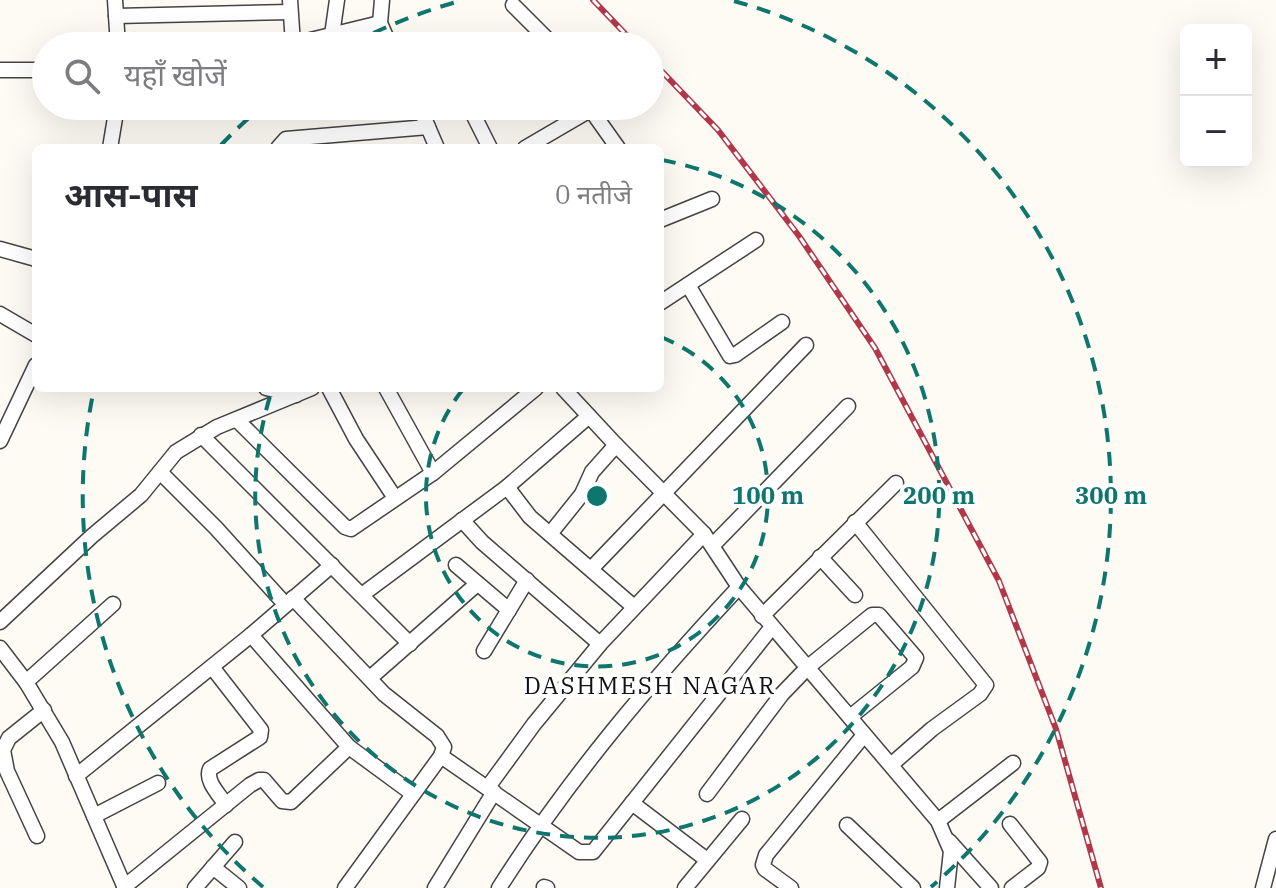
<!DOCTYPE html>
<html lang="hi">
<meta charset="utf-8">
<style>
body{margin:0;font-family:"IBM Plex Serif","Noto Sans Devanagari",serif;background:#f2f2f3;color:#2b2b33}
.controls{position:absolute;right:24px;top:24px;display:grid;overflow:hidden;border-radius:12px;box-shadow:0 8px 32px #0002}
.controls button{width:72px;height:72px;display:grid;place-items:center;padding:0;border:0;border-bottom:2px solid #e1e1e2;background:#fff;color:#2b2b33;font:40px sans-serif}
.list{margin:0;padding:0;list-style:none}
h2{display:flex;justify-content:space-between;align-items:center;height:104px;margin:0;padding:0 32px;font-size:34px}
h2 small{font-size:26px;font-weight:400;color:#7c7c81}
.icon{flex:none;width:44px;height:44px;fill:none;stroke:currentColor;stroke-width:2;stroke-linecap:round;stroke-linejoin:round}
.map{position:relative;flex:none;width:1276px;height:888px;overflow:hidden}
.search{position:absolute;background:#fff;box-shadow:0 8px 32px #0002;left:32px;top:32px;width:632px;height:88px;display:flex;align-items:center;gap:20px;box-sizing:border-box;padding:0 28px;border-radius:44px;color:#7c7c81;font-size:30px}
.panel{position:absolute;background:#fff;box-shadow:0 8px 32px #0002;left:32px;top:144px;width:632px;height:248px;border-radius:12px}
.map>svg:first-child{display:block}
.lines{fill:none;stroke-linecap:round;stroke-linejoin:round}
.minor-casing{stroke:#444;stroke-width:17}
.minor{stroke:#fff;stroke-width:14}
.rail-casing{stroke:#b1384a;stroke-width:6}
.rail{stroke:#fff;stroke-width:3;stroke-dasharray:9;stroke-linecap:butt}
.ring{fill:none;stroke:#0f766e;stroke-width:4;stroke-dasharray:14 10}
.labels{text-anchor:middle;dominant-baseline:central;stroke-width:8;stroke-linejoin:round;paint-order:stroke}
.neighbourhood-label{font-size:24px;letter-spacing:2px;fill:#111;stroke:#fff}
.centre{fill:#0f766e;stroke:#fff;stroke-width:4}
.ring-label{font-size:24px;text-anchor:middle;font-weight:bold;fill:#0f766e;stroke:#fff;stroke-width:8;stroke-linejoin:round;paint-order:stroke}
</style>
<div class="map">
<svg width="1276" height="888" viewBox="0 0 1276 888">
<rect width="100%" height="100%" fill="#fefbf5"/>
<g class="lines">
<defs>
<g id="minor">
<path d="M 115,0 L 118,46"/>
<path d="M 290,0 L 293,44"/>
<path d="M 382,0 L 380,23 L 390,46"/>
<path d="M 513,5 L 554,46"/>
<path d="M 116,16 L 290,12"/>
<path d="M 332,35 L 337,0"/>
<path d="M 286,46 L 380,23"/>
<path d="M 0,70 L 46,70"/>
<path d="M 419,106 L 437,148"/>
<path d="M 469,106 L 490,148"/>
<path d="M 591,110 L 618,148"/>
<path d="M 110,148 L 117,106"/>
<path d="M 278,148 L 286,139 L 428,127"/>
<path d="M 525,148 L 597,106"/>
<path d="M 660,220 L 712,199"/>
<path d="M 0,249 L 36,259"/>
<path d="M 688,285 L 730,356 L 735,355 L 782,322"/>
<path d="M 660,303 L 756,240"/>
<path d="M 0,314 L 36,335"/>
<path d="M 266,388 L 296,395"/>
<path d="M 329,388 L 356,439 L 395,498"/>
<path d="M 386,388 L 433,473"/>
<path d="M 563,388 L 616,445 L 704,534 L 739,587 L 938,821 L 951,851 L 947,888"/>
<path d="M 237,420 L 345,527 L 351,529 L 433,473 L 536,388"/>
<path d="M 201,435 L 410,644"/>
<path d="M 0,441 L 36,365"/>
<path d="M 160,472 L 216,528 L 285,604"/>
<path d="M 507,487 L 530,517 L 634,607"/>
<path d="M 462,520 L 482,542 L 600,644"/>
<path d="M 855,522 L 986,685 L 980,694 L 932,729 L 892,764"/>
<path d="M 550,534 L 582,494 L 592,472 L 616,445"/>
<path d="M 713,545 L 848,406"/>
<path d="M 820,557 L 855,595"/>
<path d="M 456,565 L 509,610"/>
<path d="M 591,569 L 806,345"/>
<path d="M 363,594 L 507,487 L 589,416"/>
<path d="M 293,598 L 384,694 L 437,736 L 444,747 L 441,756 L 345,888"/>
<path d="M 762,616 L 896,483"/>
<path d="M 0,622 L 92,536 L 141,495 L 176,452 L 217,427 L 312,388"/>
<path d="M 251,635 L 349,747 L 413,794"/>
<path d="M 0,648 L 26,682 L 62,742 L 125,888"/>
<path d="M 484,651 L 527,580"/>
<path d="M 212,667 L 261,730 L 260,737 L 210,769 C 205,781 219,794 226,805"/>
<path d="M 370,678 L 477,584"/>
<path d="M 26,682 L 113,604"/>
<path d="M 441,756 L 579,852 L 593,852 L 772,627"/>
<path d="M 76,776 L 251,635 L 332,565"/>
<path d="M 488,787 L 534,724 L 600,644 L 704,534"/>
<path d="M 707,794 L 782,694 L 808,667 L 872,615 L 879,615 L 916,658 L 912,667 L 850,717"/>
<path d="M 632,803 L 707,860"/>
<path d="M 94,816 L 158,783"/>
<path d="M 938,821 L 1013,763"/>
<path d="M 1010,824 L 1040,862 L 1038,868 L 1012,888"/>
<path d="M 847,825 L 913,888"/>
<path d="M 37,836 L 7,771 L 3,750 L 9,738 L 44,710"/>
<path d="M 949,841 L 991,888"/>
<path d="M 213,867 L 239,888"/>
<path d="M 124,887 L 250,785 L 259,780 L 264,780 L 282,801 L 291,802 L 349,747"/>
<path d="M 544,887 L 547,888"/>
<path d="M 195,888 L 235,842"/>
<path d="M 435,888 L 494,792"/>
<path d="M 499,888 C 568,779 651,681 739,587"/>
<path d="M 685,888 L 742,819"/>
<path d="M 791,888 L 765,869 L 763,865 L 766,855 L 864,735"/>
<path d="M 1263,888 L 1276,839"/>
</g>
</defs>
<use href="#minor" class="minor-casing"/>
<use href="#minor" class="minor"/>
<defs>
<g id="rail">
<path d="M 593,0 L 637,46"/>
<path d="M 650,59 L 718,130 L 799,236 L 875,348 L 999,581 L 1056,729 L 1101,888"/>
</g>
</defs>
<use href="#rail" class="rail-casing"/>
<use href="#rail" class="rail"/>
</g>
<g class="ring">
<path d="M661 337A171 171 0 1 1 464 388"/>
<path d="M662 160A342 342 0 1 1 272 390"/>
<path d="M263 887A514 514 0 0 1 94 389M221 145A514 514 0 0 1 260 108M352 44A514 514 0 0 1 460 1M734 1A514 514 0 0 1 931 887"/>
</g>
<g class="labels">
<g class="neighbourhood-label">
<text x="650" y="685">DASHMESH NAGAR</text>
</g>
</g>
<circle cx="597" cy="496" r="12" class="centre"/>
<g class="ring-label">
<text x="768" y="504">100 m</text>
<text x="939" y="504">200 m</text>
<text x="1111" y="504">300 m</text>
</g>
</svg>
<div class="controls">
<button>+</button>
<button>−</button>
</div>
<div class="search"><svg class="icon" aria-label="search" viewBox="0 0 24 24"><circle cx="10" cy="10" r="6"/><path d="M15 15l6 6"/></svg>यहाँ खोजें</div>
<section class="panel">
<h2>आस-पास<small>0 नतीजे</small></h2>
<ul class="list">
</ul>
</section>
</div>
